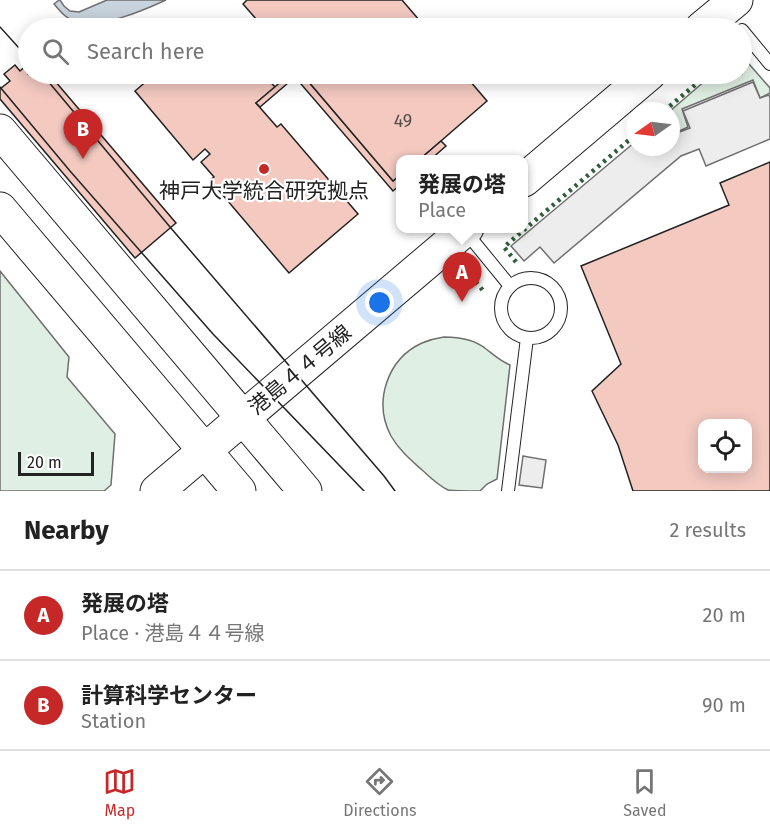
<!DOCTYPE html>
<meta charset="utf-8">
<style>
body{margin:0;font-family:"Fira Sans","Noto Sans JP",sans-serif;background:#f6f6f6;color:#222}
.controls{position:absolute;right:18px;bottom:18px;display:grid;overflow:hidden;border-radius:12px;box-shadow:0 3px 15px #0003}
.controls button{width:54px;height:54px;display:grid;place-items:center;padding:0;border:0;border-bottom:2px solid #e0e0e0;background:#fff;color:#222;font:30px sans-serif}
.compass{position:absolute;left:626px;top:102px;width:54px;height:54px;border-radius:50%;background:#fff;box-shadow:0 3px 15px #0003;rotate:256deg}
.scale{position:absolute;left:18px;bottom:15px;width:76px;box-sizing:border-box;padding-left:6px;border:3px solid #222;border-top:0;font-size:16px;line-height:21px;white-space:nowrap;color:#222;-webkit-text-stroke:4px #fff;paint-order:stroke}
.you{position:absolute;left:380px;top:303px;width:21px;height:21px;margin:-15px;border:4px solid #fff;border-radius:50%;background:#1a73e8;box-shadow:0 0 0 9px #1a73e833}
.badge{display:grid;place-items:center;width:39px;height:39px;border-radius:50%;background:#c62828;color:#fff;font-size:20px;font-weight:700}
.pin{position:absolute;translate:-50% -50px;filter:drop-shadow(0 2px 3px #0008)}
.pin::after{content:'';position:absolute;top:32px;width:21px;height:18px;background:inherit;clip-path:polygon(0 0,100% 0,50% 100%)}
.popup{position:absolute;left:396px;top:155px;width:132px;height:78px;box-sizing:border-box;display:grid;place-content:center;border-radius:12px;background:#fff;filter:drop-shadow(0 2px 4px #0005);font-size:20px;white-space:nowrap;color:#767676}
.popup b{font-size:22px;color:#222}
.popup::after{content:'';position:absolute;left:50%;top:100%;margin-left:-12px;border:12px solid transparent;border-top-color:#fff}
.list{margin:0;padding:0;list-style:none}
h2{display:flex;justify-content:space-between;align-items:center;height:78px;margin:0;padding:0 24px;font-size:26px}
h2 small{font-size:20px;font-weight:400;color:#767676}
.list li{display:grid;grid-template-columns:39px 1fr auto;gap:18px;align-items:center;box-sizing:border-box;height:90px;padding:0 24px;border-top:2px solid #e0e0e0}
.list b{display:block;font-size:22px;white-space:nowrap}
.list p{margin:0;font-size:20px;white-space:nowrap;color:#767676}
.list em{font-size:20px;font-style:normal;color:#767676}
.icon{flex:none;width:33px;height:33px;fill:none;stroke:currentColor;stroke-width:2;stroke-linecap:round;stroke-linejoin:round}
.map{position:relative;flex:none;width:770px;height:491px;overflow:hidden}
.search{position:absolute;background:#fff;box-shadow:0 3px 15px #0003;left:18px;right:18px;top:18px;height:66px;display:flex;align-items:center;gap:15px;box-sizing:border-box;padding:0 21px;border-radius:33px;color:#767676;font-size:22px}
.sheet{height:258px;background:#fff}
nav{display:flex;justify-content:space-around;align-items:center;box-sizing:border-box;height:84px;border-top:2px solid #e0e0e0;background:#fff;font-size:16px;color:#767676}
nav a{display:grid;justify-items:center;gap:3px}
nav .on{color:#c62828}
.map>svg:first-child{display:block}
.green{fill:#e0efe3;stroke:#6f6f6f;stroke-width:1.5}
.parking{fill:#ededed;stroke:#6f6f6f;stroke-width:1.5}
.water{fill:#c7d3dd;stroke:#6f6f6f;stroke-width:1.5}
.building{fill:#f3c9c0;stroke:#222;stroke-width:1.5;fill-rule:evenodd}
.lines{fill:none;stroke-linecap:round;stroke-linejoin:round}
.lane-casing{stroke:#222;stroke-width:14}
.secondary-casing{stroke:#222;stroke-width:35}
.lane{stroke:#fff;stroke-width:12}
.secondary{stroke:#fff;stroke-width:33}
.tram{stroke:#222;stroke-width:1.5}
.hedge{stroke:#2f5e38;stroke-width:4.5;stroke-dasharray:3 4.5;stroke-linecap:butt}
.poi-dot{fill:#c62828;stroke:#fff;stroke-width:2}
.labels{text-anchor:middle;dominant-baseline:central;stroke-width:4.5;stroke-linejoin:round;paint-order:stroke}
.number-label{font-size:18px;fill:#564c4a}
.poi-label{font-size:21px;fill:#222;stroke:#fff}
.street-label{font-size:21px;fill:#222;stroke:#fff}
</style>
<div class="map">
<svg width="770" height="491" viewBox="0 0 770 491">
<rect width="100%" height="100%" fill="#fff"/>
<g class="green">
<path d="M 742,56 L 770,88 L 770,93 L 760,98 L 753,80 L 682,109 L 688,127 L 675,133 L 671,129 L 670,111 L 713,74 L 742,74 Z"/>
<path d="M 0,271 L 69,357 L 67,377 L 115,434 L 111,485 L 104,491 L 0,491 Z"/>
<path d="M 444,337 C 459,337 474,339 486,349 C 494,355 500,361 510,365 L 497,479 L 487,484 L 480,491 C 471,491 456,491 448,490 C 439,486 430,477 422,470 C 411,460 399,450 391,436 C 373,402 387,359 422,343 C 429,340 437,338 444,337 Z"/>
</g>
<g class="parking">
<path d="M 753,82 L 760,98 L 769,95 L 770,98 L 770,139 L 706,166 L 699,149 L 681,156 L 554,263 L 540,247 L 524,261 L 511,246 L 635,142 L 635,147 L 671,147 L 671,130 L 674,134 L 690,128 L 683,111 Z"/>
<path d="M 523,456 L 546,460 L 542,488 L 519,485 Z"/>
</g>
<path class="water" d="M 59,0 L 60,0 L 64,6 L 70,11 L 79,12 L 107,0 L 166,0 C 142,11 101,29 75,21 C 66,19 60,11 54,4 Z"/>
<g class="building">
<path d="M 247,0 L 402,0 L 426,28 L 264,28 L 243,4 Z"/>
<path d="M 28,64 L 28,74 L 49,74 L 176,223 L 135,258 L 0,99 L 0,89 L 10,81 L 4,74 L 15,65 L 20,71 Z"/>
<path d="M 155,74 L 263,74 L 275,87 L 256,103 L 277,127 L 281,124 L 358,214 L 289,273 L 210,180 L 214,177 L 201,162 L 210,154 L 205,149 L 193,160 L 135,91 Z"/>
<path d="M 290,74 L 302,74 L 393,181 L 400,175 L 400,185 L 393,191 L 295,77 L 260,107 L 256,103 Z"/>
<path d="M 302,74 L 464,74 L 487,101 L 419,160 L 400,160 L 400,175 L 393,181 Z"/>
<path d="M 441,141 L 446,146 L 430,160 L 419,160 Z"/>
<path d="M 770,162 L 770,491 L 633,491 L 618,445 L 592,391 L 621,364 L 581,266 L 729,205 L 720,183 ZM 702,424 L 748,424 L 748,469 L 702,469 Z"/>
</g>
<g class="lines">
<defs>
<g id="lane">
<path d="M 742,30 L 770,64"/>
<path d="M 465,231 L 510,286"/>
<circle cx="531" cy="308" r="30"/>
<path d="M 508,491 L 527,338"/>
</g>
<g id="secondary">
<path d="M 702,28 L 736,0"/>
<path d="M 0,131 L 305,491"/>
<path d="M 524,180 L 649,74"/>
<path d="M 0,209 L 239,491"/>
<path d="M 157,491 L 467,228"/>
</g>
</defs>
<use href="#lane" class="lane-casing"/>
<use href="#secondary" class="secondary-casing"/>
<use href="#lane" class="lane"/>
<use href="#secondary" class="secondary"/>
<g class="tram">
<path d="M 0,27 L 28,58"/>
<path d="M 42,74 L 170,227 L 384,476 L 395,491"/>
<path d="M 0,87 L 70,171 L 213,334 L 364,491"/>
</g>
<g class="hedge">
<path d="M 664,111 L 708,74"/>
<path d="M 516,262 L 504,247 L 635,135"/>
<path d="M 471,276 L 485,293"/>
</g>
</g>
<circle class="poi-dot" cx="264" cy="169" r="6"/>
<g class="labels">
<g class="number-label">
<text x="403" y="121">49</text>
</g>
<g class="poi-label">
<text x="264" y="191">神戸大学統合研究拠点</text>
</g>
<g class="street-label">
<text transform="translate(300 370) rotate(-40)">港島４４号線</text>
</g>
</g>
</svg>
<div class="controls">
<button><svg class="icon" aria-label="locate" viewBox="0 0 24 24"><circle cx="12" cy="12" r="6"/><path d="M12 2v4M12 18v4M2 12h4M18 12h4"/></svg></button>
</div>
<svg class="compass" viewBox="-18 -18 36 36"><path d="M0-13l5 13h-10z" fill="#e53935"/><path d="M0 13l5-13h-10z" fill="#767676"/></svg>
<div class="scale">20 m</div>
<div class="you"></div>
<div class="pin badge" style="left:462px;top:302px">A</div>
<div class="popup"><b>発展の塔</b>Place</div>
<div class="pin badge" style="left:83px;top:159px">B</div>
<div class="search"><svg class="icon" aria-label="search" viewBox="0 0 24 24"><circle cx="10" cy="10" r="6"/><path d="M15 15l6 6"/></svg>Search here</div>
</div>
<section class="sheet">
<h2>Nearby<small>2 results</small></h2>
<ul class="list">
<li><span class="badge">A</span><div><b>発展の塔</b><p>Place · 港島４４号線</p></div><em>20 m</em></li>
<li><span class="badge">B</span><div><b>計算科学センター</b><p>Station</p></div><em>90 m</em></li>
</ul>
</section>
<nav>
<a class="on"><svg class="icon" aria-label="map" viewBox="0 0 24 24"><path d="M3 6l6-2 6 2 6-2v14l-6 2-6-2-6 2zM9 4v14M15 6v14"/></svg>Map</a>
<a><svg class="icon" aria-label="directions" viewBox="0 0 24 24"><path d="M12 3l9 9-9 9-9-9zM9 14v-3h6M13 9l2 2-2 2"/></svg>Directions</a>
<a><svg class="icon" aria-label="saved" viewBox="0 0 24 24"><path d="M7 4h10v16l-5-4-5 4z"/></svg>Saved</a>
</nav>
